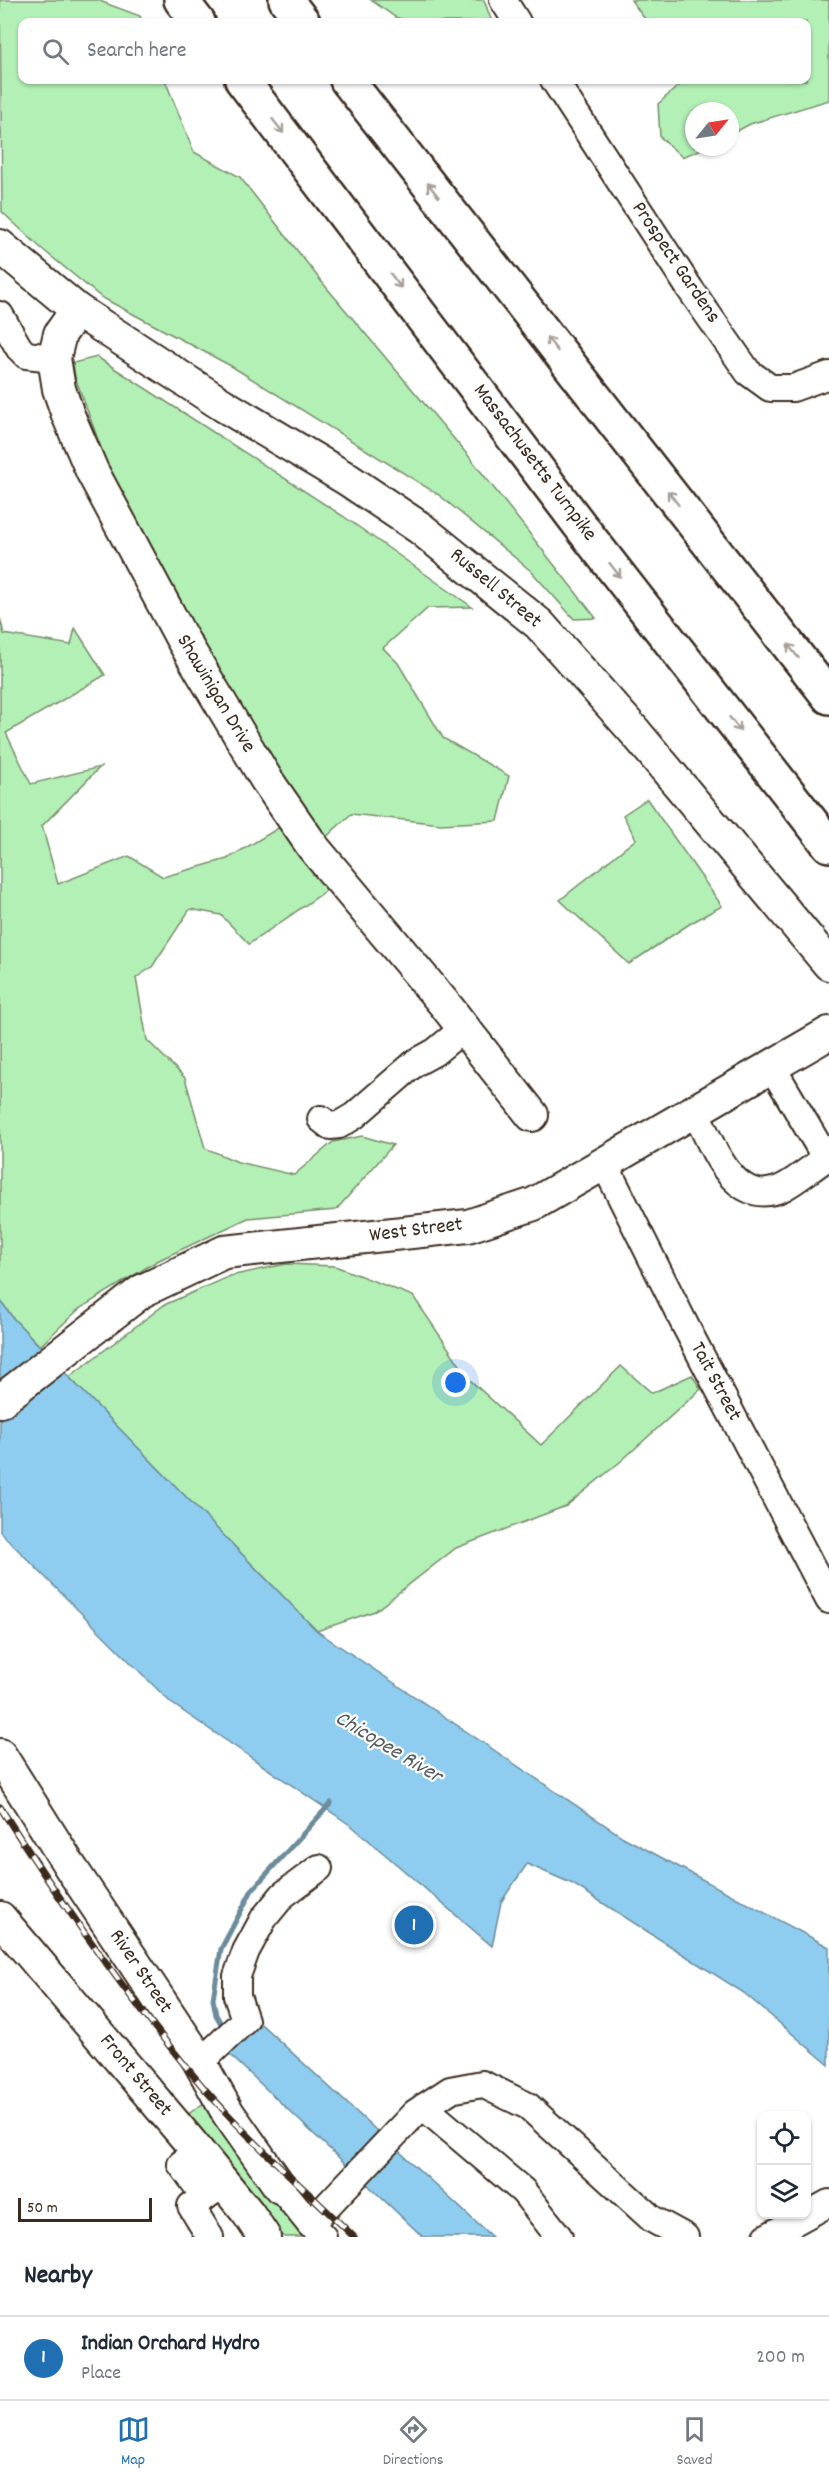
<!DOCTYPE html>
<style>
body{margin:0;font-family:Dekko,sans-serif;background:#f2f2f3;color:#1f2937}
.controls{position:absolute;right:18px;bottom:18px;display:grid;overflow:hidden;border-radius:12px;box-shadow:0 2px 4px #0004}
.controls button{width:54px;height:54px;display:grid;place-items:center;padding:0;border:0;border-bottom:2px solid #e0e1e3;background:#fff;color:#1f2937;font:30px sans-serif}
.compass{position:absolute;left:685px;top:102px;width:54px;height:54px;border-radius:50%;background:#fff;box-shadow:0 2px 4px #0004;rotate:60deg}
.scale{position:absolute;left:18px;bottom:15px;width:134px;box-sizing:border-box;padding-left:6px;border:3px solid #3b2a1e;border-top:0;font-size:16px;line-height:21px;white-space:nowrap;color:#3b2a1e;-webkit-text-stroke:4px #fff;paint-order:stroke}
.you{position:absolute;left:456px;top:1383px;width:21px;height:21px;margin:-15px;border:4px solid #fff;border-radius:50%;background:#1a73e8;box-shadow:0 0 0 9px #1a73e833}
.badge{display:grid;place-items:center;width:39px;height:39px;border-radius:50%;background:#1f6fb2;color:#fff;font-size:20px;font-weight:700}
.pin{position:absolute;translate:-50% -50%;border:3px solid #fff;box-shadow:0 2px 6px #0006}
.list{margin:0;padding:0;list-style:none}
h2{display:flex;justify-content:space-between;align-items:center;height:78px;margin:0;padding:0 24px;font-size:26px}
h2 small{font-size:20px;font-weight:400;color:#747a83}
.list li{display:grid;grid-template-columns:39px 1fr auto;gap:18px;align-items:center;box-sizing:border-box;height:84px;padding:0 24px;border-top:2px solid #e0e1e3}
.list b{display:block;font-size:22px;white-space:nowrap}
.list p{margin:0;font-size:20px;white-space:nowrap;color:#747a83}
.list em{font-size:20px;font-style:normal;color:#747a83}
.icon{flex:none;width:33px;height:33px;fill:none;stroke:currentColor;stroke-width:2;stroke-linecap:round;stroke-linejoin:round}
.map{position:relative;flex:none;width:829px;height:2237px;overflow:hidden}
.search{position:absolute;background:#fff;box-shadow:0 2px 4px #0004;left:18px;right:18px;top:18px;height:66px;display:flex;align-items:center;gap:15px;box-sizing:border-box;padding:0 21px;border-radius:12px;color:#747a83;font-size:22px}
.sheet{height:162px;background:#fff}
nav{display:flex;justify-content:space-around;align-items:center;box-sizing:border-box;height:84px;border-top:2px solid #e0e1e3;background:#fff;font-size:16px;color:#747a83}
nav a{display:grid;justify-items:center;gap:3px}
nav .on{color:#1f6fb2}
.map>svg:first-child{display:block}
.green{fill:#b3f0b6;stroke:#778d6a;stroke-width:1.5}
.water{fill:#8ecdef;stroke:#6d8c9b;stroke-width:1.5}
.lines{fill:none;stroke-linecap:round;stroke-linejoin:round}
.stream{stroke:#6d8c9b;stroke-width:5}
.minor-casing{stroke:#3b2a1e;stroke-width:30}
.major-casing{stroke:#3b2a1e;stroke-width:36}
.highway-casing{stroke:#3b2a1e;stroke-width:38}
.minor{stroke:#fff;stroke-width:26}
.major{stroke:#fff;stroke-width:32}
.highway{stroke:#fff;stroke-width:33}
.rail-casing{stroke:#3b2a1e;stroke-width:7}
.rail{stroke:#fff;stroke-width:4.5;stroke-dasharray:14;stroke-linecap:butt}
.oneway{stroke:#a79f9a}
.labels{text-anchor:middle;dominant-baseline:central;stroke-width:4.5;stroke-linejoin:round;paint-order:stroke}
.street-label{font-size:21px;fill:#3b2a1e;stroke:#fff}
.water-label{font-size:22px;font-style:italic;fill:#545b5d;stroke:#fff}
</style>
<div class="map">
<svg width="829" height="2237" viewBox="0 0 829 2237">
<rect width="100%" height="100%" fill="#fff"/>
<filter id="ink" filterUnits="userSpaceOnUse"><feTurbulence type="fractalNoise" baseFrequency=".0167" numOctaves="2"/><feDisplacementMap in="SourceGraphic" scale="12" xChannelSelector="R" yChannelSelector="G"/><feConvolveMatrix kernelMatrix="1 2 1 2 8 2 1 2 1" color-interpolation-filters="sRGB"/></filter>
<g filter="url(#ink)">
<g class="green">
<path d="M 0,0 L 97,0 L 140,16 L 143,22 L 22,22 L 22,80 L 165,80 L 194,152 L 240,177 L 321,281 L 471,459 L 596,618 L 574,619 L 531,571 L 439,495 L 231,366 L 101,297 L 42,249 L 2,212 Z"/>
<path d="M 371,0 L 484,0 L 492,22 L 410,22 L 395,17 Z"/>
<path d="M 631,0 L 829,0 L 829,100 L 750,124 L 730,135 L 730,111 L 694,111 L 694,147 L 707,147 L 682,157 L 660,137 L 658,104 L 685,80 L 806,80 L 806,22 L 647,22 Z"/>
<path d="M 97,357 L 343,516 L 472,607 L 428,608 L 383,648 L 398,663 L 443,738 L 509,776 L 498,821 L 441,824 L 351,814 L 324,839 L 252,729 L 162,569 L 107,464 L 75,377 L 73,363 Z"/>
<path d="M 0,618 L 4,634 L 71,645 L 75,628 L 105,675 L 6,733 L 31,784 L 100,767 L 42,826 L 58,884 L 129,856 L 163,877 L 227,859 L 280,827 L 330,888 L 249,944 L 221,915 L 190,909 L 152,967 L 136,978 L 147,1040 L 185,1078 L 205,1148 L 238,1162 L 294,1175 L 333,1142 L 362,1136 L 393,1145 L 336,1210 L 248,1218 L 157,1261 L 79,1309 L 40,1346 L 13,1318 L 0,1300 Z"/>
<path d="M 647,799 L 722,906 L 691,923 L 629,964 L 560,900 L 636,839 L 623,815 Z"/>
<path d="M 286,1264 L 335,1266 L 413,1296 L 470,1380 L 541,1445 L 621,1366 L 652,1393 L 692,1375 L 701,1389 L 620,1462 L 566,1506 L 456,1548 L 375,1611 L 317,1631 L 69,1377 L 164,1305 L 230,1276 Z"/>
<path d="M 211,2098 L 310,2237 L 284,2237 L 256,2199 L 257,2195 L 250,2190 L 187,2115 Z"/>
</g>
<g class="water">
<path d="M 0,1300 L 13,1318 L 69,1377 L 317,1631 L 623,1837 L 829,1947 L 829,2065 L 744,1993 L 573,1884 L 527,1864 L 501,1902 L 492,1946 L 353,1827 L 171,1703 L 0,1532 Z"/>
<path d="M 261,2024 L 492,2237 L 423,2237 L 229,2054 Z"/>
</g>
<g class="lines">
<path class="stream" d="M 224,2029 L 216,2015 L 213,1999 L 221,1949 L 252,1890 L 331,1803"/>
<defs>
<g id="minor">
<path d="M 503,0 L 517,22"/>
<path d="M 554,80 L 690,289 L 748,372 L 770,388 L 793,388 L 829,375"/>
<path d="M 0,315 L 19,348 L 26,355 L 54,358"/>
<path d="M 695,1111 C 712,1144 734,1212 784,1187 C 797,1180 810,1169 822,1161 L 824,1155 L 772,1067"/>
<path d="M 321,1119 L 330,1126 L 339,1125 L 354,1116 L 415,1063 L 435,1052 L 464,1028"/>
<path d="M 604,1163 L 686,1327 L 829,1600"/>
<path d="M 200,2063 L 245,2020 L 237,1996 L 237,1976 L 246,1951 L 264,1918 L 283,1895 L 319,1868"/>
<path d="M 424,2107 L 523,2191 L 559,2237"/>
<path d="M 198,2151 L 181,2164 L 205,2197"/>
<path d="M 280,2187 L 310,2224 L 323,2237"/>
<path d="M 310,2224 L 415,2113 L 450,2090 L 482,2084 L 528,2106 L 652,2219 L 685,2237"/>
<path d="M 210,2237 L 191,2206 L 224,2184"/>
<path d="M 767,2237 L 829,2203"/>
</g>
<g id="major">
<path d="M 0,246 L 77,310 L 60,334 L 54,358 L 59,389 L 68,415 L 92,471 L 181,637 L 266,779 L 313,847 L 447,1007 L 532,1115"/>
<path d="M 77,310 L 223,405 L 347,479 L 420,528 L 539,624 L 636,733 L 829,964"/>
<path d="M 0,1401 L 142,1291 L 224,1252 L 468,1226 L 534,1204 L 829,1033"/>
<path d="M 0,1755 L 71,1868 L 194,2052 L 228,2113 L 280,2187"/>
<path d="M 0,1918 L 190,2142 L 248,2213 L 264,2237"/>
</g>
<g id="highway">
<path d="M 181,0 L 198,22"/>
<path d="M 286,0 L 303,22"/>
<path d="M 242,80 L 585,532 L 829,845"/>
<path d="M 347,80 L 829,697"/>
</g>
</defs>
<use href="#minor" class="minor-casing"/>
<use href="#major" class="major-casing"/>
<use href="#highway" class="highway-casing"/>
<use href="#minor" class="minor"/>
<use href="#major" class="major"/>
<use href="#highway" class="highway"/>
<defs>
<path id="rail" d="M 0,1807 C 58,1898 120,1986 188,2069 C 237,2130 298,2182 354,2237"/>
</defs>
<use href="#rail" class="rail-casing"/>
<use href="#rail" class="rail"/>
</g>
<defs><path id="oneway-shaft" d="M-6 0H5M1.5-3L5.5 0L1.5 3" fill="none" stroke-width="1.6" stroke-linecap="round" stroke-linejoin="round" transform="scale(1.5)"/></defs>
<g class="oneway">
<use href="#oneway-shaft" transform="translate(278 126) rotate(52)"/>
<use href="#oneway-shaft" transform="translate(433 190) rotate(-128)"/>
<use href="#oneway-shaft" transform="translate(396 281) rotate(53)"/>
<use href="#oneway-shaft" transform="translate(552 344) rotate(-128)"/>
<use href="#oneway-shaft" transform="translate(673 498) rotate(-128)"/>
<use href="#oneway-shaft" transform="translate(615 570) rotate(52)"/>
<use href="#oneway-shaft" transform="translate(793 651) rotate(-129)"/>
<use href="#oneway-shaft" transform="translate(735 724) rotate(52)"/>
</g>
</g>
<g class="labels">
<g class="street-label">
<text transform="translate(675 263) rotate(56)">Prospect Gardens</text>
<text transform="translate(534 463) rotate(53)">Massachusetts Turnpike</text>
<text transform="translate(495 589) rotate(40)">Russell Street</text>
<text transform="translate(215 694) rotate(59)">Shawinigan Drive</text>
<text transform="translate(416 1231) rotate(-7)">West Street</text>
<text transform="translate(715 1382) rotate(62)">Tait Street</text>
<text transform="translate(140 1972) rotate(56)">River Street</text>
<text transform="translate(135 2076) rotate(50)">Front Street</text>
</g>
<g class="water-label">
<text transform="translate(388 1748) rotate(31)">Chicopee River</text>
</g>
</g>
</svg>
<div class="controls">
<button><svg class="icon" aria-label="locate" viewBox="0 0 24 24"><circle cx="12" cy="12" r="6"/><path d="M12 2v4M12 18v4M2 12h4M18 12h4"/></svg></button>
<button><svg class="icon" aria-label="layers" viewBox="0 0 24 24"><path d="M12 4l9 5-9 5-9-5zM3 14l9 5 9-5"/></svg></button>
</div>
<svg class="compass" viewBox="-18 -18 36 36"><path d="M0-13l5 13h-10z" fill="#e53935"/><path d="M0 13l5-13h-10z" fill="#747a83"/></svg>
<div class="scale">50 m</div>
<div class="you"></div>
<div class="pin badge" style="left:414px;top:1925px">1</div>
<div class="search"><svg class="icon" aria-label="search" viewBox="0 0 24 24"><circle cx="10" cy="10" r="6"/><path d="M15 15l6 6"/></svg>Search here</div>
</div>
<section class="sheet">
<h2>Nearby<small></small></h2>
<ul class="list">
<li><span class="badge">1</span><div><b>Indian Orchard Hydro</b><p>Place</p></div><em>200 m</em></li>
</ul>
</section>
<nav>
<a class="on"><svg class="icon" aria-label="map" viewBox="0 0 24 24"><path d="M3 6l6-2 6 2 6-2v14l-6 2-6-2-6 2zM9 4v14M15 6v14"/></svg>Map</a>
<a><svg class="icon" aria-label="directions" viewBox="0 0 24 24"><path d="M12 3l9 9-9 9-9-9zM9 14v-3h6M13 9l2 2-2 2"/></svg>Directions</a>
<a><svg class="icon" aria-label="saved" viewBox="0 0 24 24"><path d="M7 4h10v16l-5-4-5 4z"/></svg>Saved</a>
</nav>
